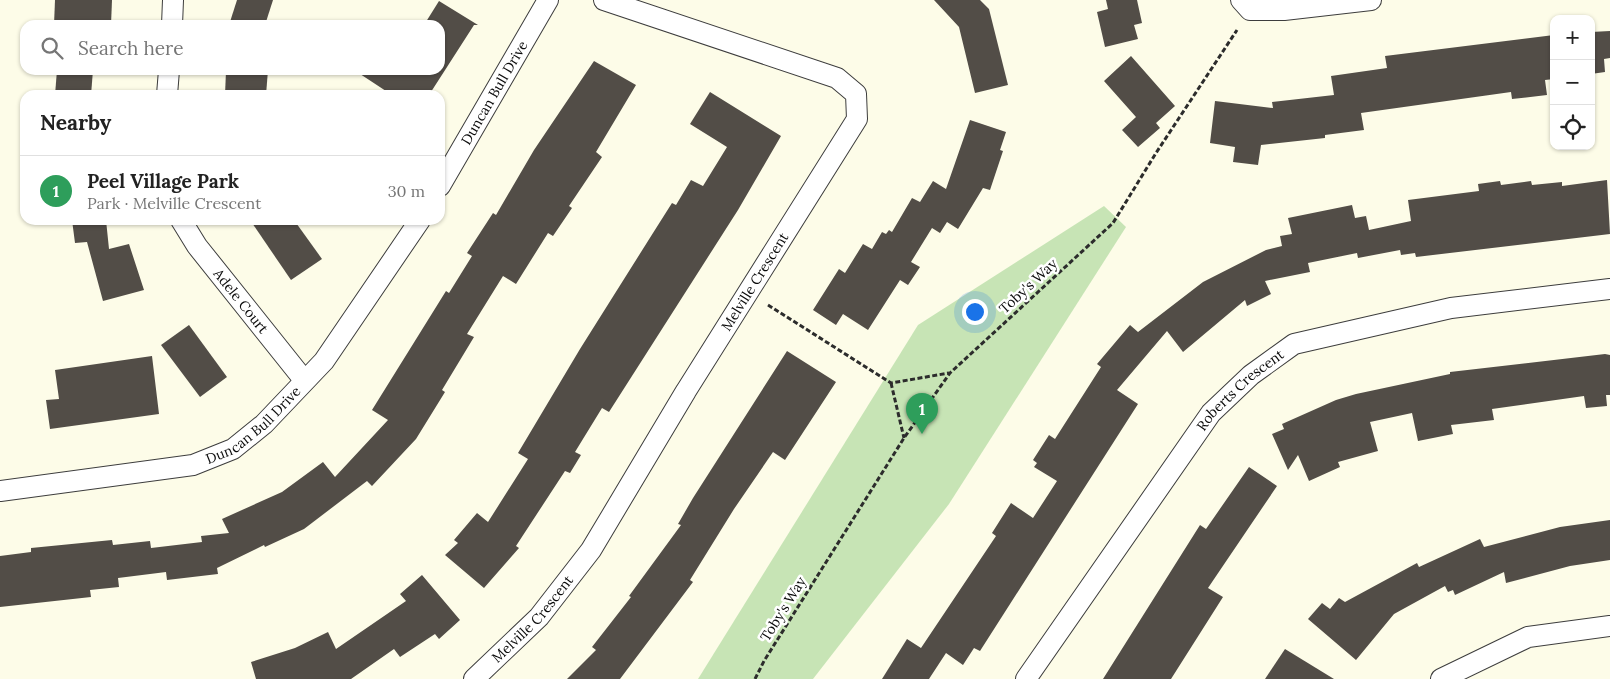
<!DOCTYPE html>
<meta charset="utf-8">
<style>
body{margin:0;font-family:Lora,serif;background:#f6f6f6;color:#222}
.controls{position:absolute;right:15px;top:15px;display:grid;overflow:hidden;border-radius:10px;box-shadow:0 1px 4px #0004}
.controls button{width:45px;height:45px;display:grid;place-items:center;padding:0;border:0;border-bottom:1px solid #e0e0e0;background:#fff;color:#222;font:25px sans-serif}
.you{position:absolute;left:974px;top:311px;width:18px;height:18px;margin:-12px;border:4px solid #fff;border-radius:50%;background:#1a73e8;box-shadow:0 0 0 8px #1a73e833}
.badge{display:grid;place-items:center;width:32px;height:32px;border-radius:50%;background:#af382d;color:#fff;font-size:16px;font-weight:700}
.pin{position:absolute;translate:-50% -41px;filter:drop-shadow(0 1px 2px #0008)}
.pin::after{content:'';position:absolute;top:26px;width:18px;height:15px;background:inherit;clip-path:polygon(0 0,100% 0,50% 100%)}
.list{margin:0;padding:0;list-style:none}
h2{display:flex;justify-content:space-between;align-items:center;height:65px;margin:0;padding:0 20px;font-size:21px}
h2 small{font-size:16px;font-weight:400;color:#767676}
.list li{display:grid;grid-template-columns:32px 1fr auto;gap:15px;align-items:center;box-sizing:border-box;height:70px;padding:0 20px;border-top:1px solid #e0e0e0}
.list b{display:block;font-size:19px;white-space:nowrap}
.list p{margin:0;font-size:16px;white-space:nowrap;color:#767676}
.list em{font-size:16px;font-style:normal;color:#767676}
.icon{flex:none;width:28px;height:28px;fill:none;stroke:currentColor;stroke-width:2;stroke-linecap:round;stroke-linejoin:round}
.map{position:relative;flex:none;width:1610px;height:679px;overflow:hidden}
.search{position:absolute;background:#fff;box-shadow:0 1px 4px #0004;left:20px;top:20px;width:425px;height:55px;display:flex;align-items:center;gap:12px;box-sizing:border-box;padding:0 18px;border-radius:15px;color:#767676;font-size:19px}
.panel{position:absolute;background:#fff;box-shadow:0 1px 4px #0004;left:20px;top:90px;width:425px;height:135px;border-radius:15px}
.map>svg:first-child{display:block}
.green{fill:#c7e4b5}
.building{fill:#524d47}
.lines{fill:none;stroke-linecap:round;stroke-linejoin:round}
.street-casing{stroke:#3d3d3d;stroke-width:22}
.path{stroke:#2c2c2c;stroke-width:3;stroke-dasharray:5 2.5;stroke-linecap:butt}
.street{stroke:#fff;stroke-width:20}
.labels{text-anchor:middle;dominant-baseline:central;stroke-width:5;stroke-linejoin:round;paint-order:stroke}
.street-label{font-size:14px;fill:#0a0a0a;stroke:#fff}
</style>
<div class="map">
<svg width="1610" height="679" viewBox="0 0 1610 679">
<rect width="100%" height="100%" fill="#fdfce8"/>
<path class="green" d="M 1104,206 L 1126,227 L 949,504 L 813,679 L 698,679 L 918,325 Z"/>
<g class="building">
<path d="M 55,0 L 112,0 L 111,25 L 54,25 Z"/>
<path d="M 237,0 L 273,0 L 265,25 L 229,25 Z"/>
<path d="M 934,0 L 980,0 L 989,9 L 1008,85 L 975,93 L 959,27 Z"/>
<path d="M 1106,0 L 1137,0 L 1142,23 L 1134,25 L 1138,39 L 1105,47 L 1097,12 L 1108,9 Z"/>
<path d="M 439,1 L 478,25 L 474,25 L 429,95 L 392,95 L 354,70 L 440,70 L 440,25 L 424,25 Z"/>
<path d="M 1610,31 L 1610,58 L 1604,59 L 1605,72 L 1591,74 L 1591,32 Z"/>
<path d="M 1554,35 L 1554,79 L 1545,80 L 1547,95 L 1512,99 L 1511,92 L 1361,113 L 1364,130 L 1325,135 L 1325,138 L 1261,145 L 1258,165 L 1233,162 L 1235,147 L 1210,143 L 1215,101 L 1273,108 L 1272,102 L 1334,95 L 1331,76 L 1387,68 L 1385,56 Z"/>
<path d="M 1131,56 L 1175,106 L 1156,123 L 1160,128 L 1138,147 L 1122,130 L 1136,117 L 1104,81 Z"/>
<path d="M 594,61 L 636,85 L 596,152 L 602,157 L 569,206 L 572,208 L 553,236 L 548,233 L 516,284 L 503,276 L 467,334 L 474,337 L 442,390 L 445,392 L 416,439 L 372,486 L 367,481 L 304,529 L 265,547 L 264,545 L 217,568 L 218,574 L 167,580 L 166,572 L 118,578 L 119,587 L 90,590 L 91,597 L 0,607 L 0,556 L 31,552 L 31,548 L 112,540 L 113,545 L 150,541 L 151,548 L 202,542 L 201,536 L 229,533 L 222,519 L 282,492 L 323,462 L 335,477 L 388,420 L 372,410 L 446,291 L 449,293 L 472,256 L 467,253 L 493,213 L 496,215 L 534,150 Z"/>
<path d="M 57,70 L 93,70 L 91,95 L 55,95 Z"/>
<path d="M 234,70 L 268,70 L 266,95 L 225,95 L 226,71 Z"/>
<path d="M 710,92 L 781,136 L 738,210 L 609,412 L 602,408 L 575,452 L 581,455 L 570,473 L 565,471 L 516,546 L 519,548 L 484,588 L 445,555 L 458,543 L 454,540 L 477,513 L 488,522 L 528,459 L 518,453 L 580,349 L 653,233 L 672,203 L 676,205 L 691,180 L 703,186 L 727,147 L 690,124 Z"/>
<path d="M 970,120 L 1006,132 L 1000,150 L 1003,151 L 990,190 L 983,188 L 958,229 L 947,222 L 940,233 L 932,228 L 911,262 L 920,267 L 908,285 L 900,280 L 868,330 L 843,314 L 836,325 L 813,310 L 839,269 L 845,273 L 863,244 L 872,249 L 882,232 L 886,234 L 889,230 L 892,232 L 912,198 L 920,202 L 933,181 L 946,189 Z"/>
<path d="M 1607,180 L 1610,234 L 1416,257 L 1415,253 L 1401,255 L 1400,250 L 1358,258 L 1357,253 L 1308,263 L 1310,272 L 1265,281 L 1271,294 L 1247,306 L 1245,300 L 1183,352 L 1167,331 L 1117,390 L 1138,404 L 980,651 L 974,648 L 963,665 L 946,653 L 929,679 L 882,679 L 907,639 L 921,648 L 996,536 L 992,533 L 1011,503 L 1033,518 L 1057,481 L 1034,467 L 1037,463 L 1033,460 L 1049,435 L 1055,439 L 1101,367 L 1097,364 L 1130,325 L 1138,332 L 1203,282 L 1266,250 L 1282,246 L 1280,236 L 1292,234 L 1288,218 L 1352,205 L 1355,218 L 1366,216 L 1369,230 L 1411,221 L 1408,200 L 1479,191 L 1478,184 L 1500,181 L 1501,185 L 1531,181 L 1532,185 L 1562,182 L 1562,186 Z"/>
<path d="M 72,220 L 106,220 L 109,249 L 129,244 L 144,290 L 103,301 L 87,242 L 75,243 Z"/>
<path d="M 250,220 L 294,220 L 322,259 L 291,280 Z"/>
<path d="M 189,325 L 227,377 L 200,397 L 161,345 Z"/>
<path d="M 787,351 L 836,382 L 785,460 L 773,452 L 734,509 L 690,580 L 693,582 L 620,679 L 567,679 L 596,650 L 592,647 L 631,597 L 629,596 L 681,525 L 678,524 L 693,498 Z"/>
<path d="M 1605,354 L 1610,355 L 1610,395 L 1606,395 L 1607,406 L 1586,408 L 1584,396 L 1492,409 L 1494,420 L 1451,425 L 1453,434 L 1418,441 L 1412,413 L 1370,422 L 1378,451 L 1338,462 L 1340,467 L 1309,481 L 1298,455 L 1288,470 L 1272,434 L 1284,429 L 1282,424 L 1336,400 L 1356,394 L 1450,374 L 1450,372 Z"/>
<path d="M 152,356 L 159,414 L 50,429 L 46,400 L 59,399 L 55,370 Z"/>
<path d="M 1249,467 L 1277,486 L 1208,588 L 1223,597 L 1171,679 L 1103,679 L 1200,525 L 1206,529 Z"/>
<path d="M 1610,520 L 1610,560 L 1570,566 L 1506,583 L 1504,572 L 1455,595 L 1453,590 L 1448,592 L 1445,586 L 1394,614 L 1356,660 L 1308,619 L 1322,603 L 1330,609 L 1339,598 L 1345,602 L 1417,563 L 1419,567 L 1480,539 L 1484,547 L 1560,527 Z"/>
<path d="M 422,575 L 460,620 L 439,639 L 435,634 L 400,657 L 394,649 L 351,679 L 256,679 L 251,662 L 295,648 L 328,632 L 336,649 L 406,601 L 400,594 Z"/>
<path d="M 1285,649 L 1334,679 L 1265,679 Z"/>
</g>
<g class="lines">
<defs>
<g id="street">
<path d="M 1241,0 L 1250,10 L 1284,10 L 1371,0"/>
<path d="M 172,25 L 173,0"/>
<path d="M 167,95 L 169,70"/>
<path id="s1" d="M 440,186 L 548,0"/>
<path id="s2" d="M 181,220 L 197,246 L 304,380"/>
<path id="s3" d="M 0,491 L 193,465 L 233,449 L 264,424 L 324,361 L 420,220"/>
<path id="s4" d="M 474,679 L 539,617 L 591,550 L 686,391 L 857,119 L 856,94 L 837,78 L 604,0"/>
<path id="s5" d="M 1026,679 L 1211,413 L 1251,375 L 1294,344 L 1451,308 L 1610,289"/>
<path d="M 1441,679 L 1528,637 L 1610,626"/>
</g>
</defs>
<use href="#street" class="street-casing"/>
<g class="path">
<path d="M 768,305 L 891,383 L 949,373"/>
<path d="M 891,383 L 904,438"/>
<path d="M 755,679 L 764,661 L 904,438 L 950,373 L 1113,223 L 1156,153 L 1237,30"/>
</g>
<use href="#street" class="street"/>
</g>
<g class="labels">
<g class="street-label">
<text stroke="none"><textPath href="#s1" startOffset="108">Duncan Bull Drive</textPath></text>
<text stroke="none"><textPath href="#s4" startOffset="489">Melville Crescent</textPath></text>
<text transform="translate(1028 286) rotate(-43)">Toby's Way</text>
<text stroke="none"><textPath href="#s2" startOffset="101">Adele Court</textPath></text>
<text stroke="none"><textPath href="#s5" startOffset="361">Roberts Crescent</textPath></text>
<text stroke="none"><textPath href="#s3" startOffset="268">Duncan Bull Drive</textPath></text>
<text transform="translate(783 609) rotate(-58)">Toby's Way</text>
<text stroke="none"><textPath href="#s4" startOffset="84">Melville Crescent</textPath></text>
</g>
</g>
</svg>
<div class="controls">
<button>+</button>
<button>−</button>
<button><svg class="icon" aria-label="locate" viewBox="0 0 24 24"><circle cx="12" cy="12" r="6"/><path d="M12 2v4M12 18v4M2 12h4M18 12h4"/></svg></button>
</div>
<div class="you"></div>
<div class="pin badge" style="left:922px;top:434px;background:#2e9e5b">1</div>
<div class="search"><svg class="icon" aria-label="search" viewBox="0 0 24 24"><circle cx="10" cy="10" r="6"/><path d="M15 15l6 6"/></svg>Search here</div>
<section class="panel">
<h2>Nearby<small></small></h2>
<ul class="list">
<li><span class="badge" style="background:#2e9e5b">1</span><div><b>Peel Village Park</b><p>Park · Melville Crescent</p></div><em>30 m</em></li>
</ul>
</section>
</div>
